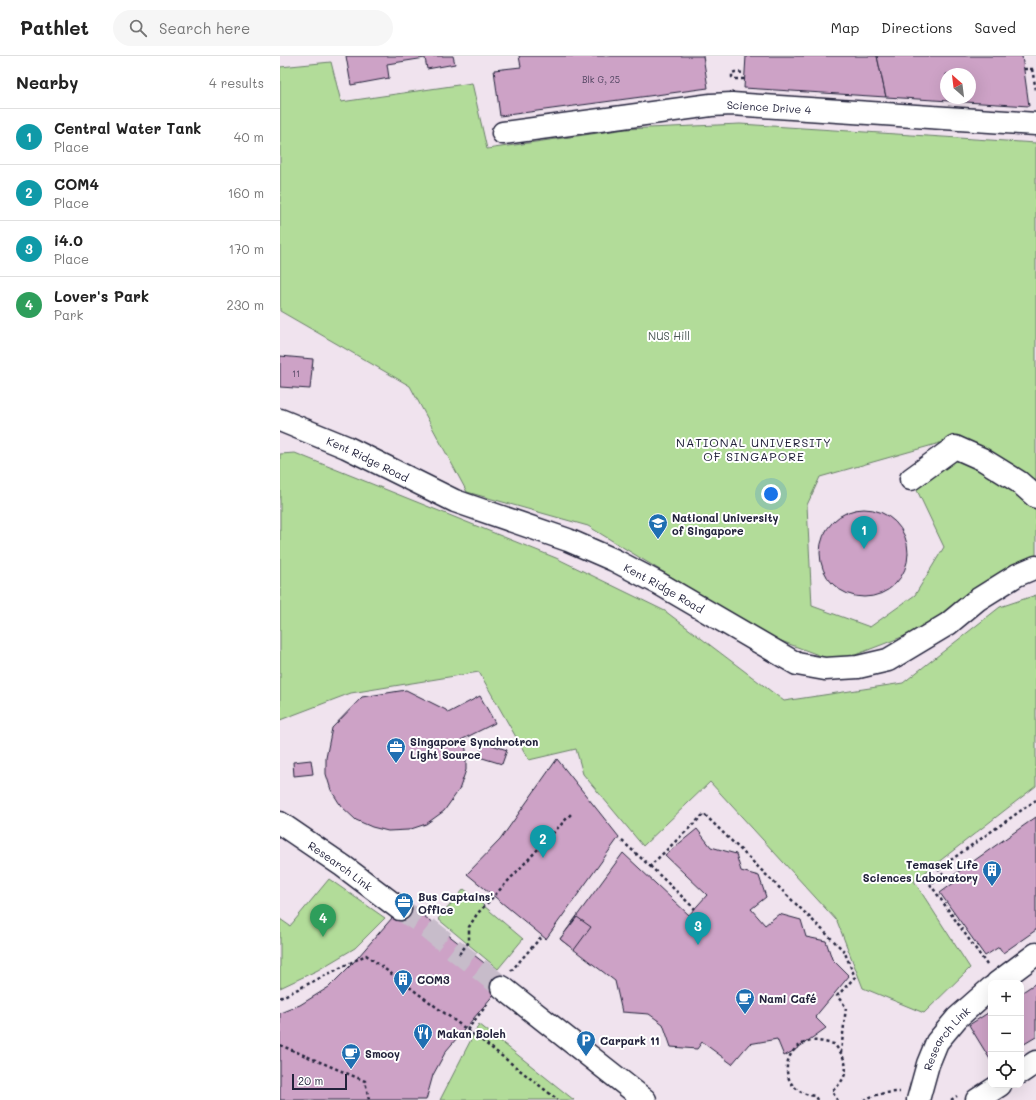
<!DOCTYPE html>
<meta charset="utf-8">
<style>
body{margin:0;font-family:Mali,sans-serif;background:#f6f6f6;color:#222}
.controls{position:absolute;right:12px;bottom:12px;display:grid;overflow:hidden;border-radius:8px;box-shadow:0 4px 16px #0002}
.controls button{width:36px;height:36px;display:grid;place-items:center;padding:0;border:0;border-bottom:1px solid #e0e0e0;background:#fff;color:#222;font:20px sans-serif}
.compass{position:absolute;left:660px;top:12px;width:36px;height:36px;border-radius:50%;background:#fff;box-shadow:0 4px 16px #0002;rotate:332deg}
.scale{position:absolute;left:12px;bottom:10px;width:55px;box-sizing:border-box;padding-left:4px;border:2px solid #22223b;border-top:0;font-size:11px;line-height:14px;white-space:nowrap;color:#22223b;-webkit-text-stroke:3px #fff;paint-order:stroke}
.you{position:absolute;left:491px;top:438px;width:14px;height:14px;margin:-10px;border:3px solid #fff;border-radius:50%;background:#1a73e8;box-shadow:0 0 0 6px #1a73e833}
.badge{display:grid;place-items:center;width:26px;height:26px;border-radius:50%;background:#1f6fb2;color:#fff;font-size:13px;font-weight:700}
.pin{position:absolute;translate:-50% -33px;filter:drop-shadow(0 1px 2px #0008)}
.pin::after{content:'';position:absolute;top:21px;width:14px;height:12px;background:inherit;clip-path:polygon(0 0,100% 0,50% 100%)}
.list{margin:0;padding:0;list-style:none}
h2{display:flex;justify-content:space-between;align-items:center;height:52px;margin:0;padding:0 16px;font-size:17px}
h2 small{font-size:13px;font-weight:400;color:#767676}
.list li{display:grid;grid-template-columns:26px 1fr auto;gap:12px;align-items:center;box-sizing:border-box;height:56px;padding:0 16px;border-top:1px solid #e0e0e0}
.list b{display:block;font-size:15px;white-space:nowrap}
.list p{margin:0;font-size:13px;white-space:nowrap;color:#767676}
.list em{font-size:13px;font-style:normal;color:#767676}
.icon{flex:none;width:22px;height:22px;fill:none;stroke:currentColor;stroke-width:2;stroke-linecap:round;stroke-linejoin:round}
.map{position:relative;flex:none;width:756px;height:1044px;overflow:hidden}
header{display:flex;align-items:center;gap:24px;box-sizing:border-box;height:56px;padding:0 20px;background:#fff;border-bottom:1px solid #e0e0e0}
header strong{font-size:19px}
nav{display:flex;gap:22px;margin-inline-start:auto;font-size:14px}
.search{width:280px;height:36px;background:#f6f6f6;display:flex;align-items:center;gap:10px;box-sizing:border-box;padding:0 14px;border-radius:22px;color:#767676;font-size:15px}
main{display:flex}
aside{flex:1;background:#fff}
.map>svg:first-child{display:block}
.green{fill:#b2dc99;stroke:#6a7f6a}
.building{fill:#cda2c6;stroke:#22223b;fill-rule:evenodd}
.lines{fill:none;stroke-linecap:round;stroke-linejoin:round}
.minor-tunnel{stroke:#c7bcca;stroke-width:22;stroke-dasharray:22 11;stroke-linecap:butt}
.minor-casing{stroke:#22223b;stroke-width:25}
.path{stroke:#22223b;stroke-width:2.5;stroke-dasharray:3 3;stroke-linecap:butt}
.minor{stroke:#fff;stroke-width:22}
.labels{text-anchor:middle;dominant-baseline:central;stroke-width:4;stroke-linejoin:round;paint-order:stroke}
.number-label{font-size:9px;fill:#4d425e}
.street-label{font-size:11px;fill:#22223b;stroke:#fff}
.park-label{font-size:11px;fill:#4d5a57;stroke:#fff}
.poi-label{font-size:11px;font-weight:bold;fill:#22223b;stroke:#fff;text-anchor:start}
.neighbourhood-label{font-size:12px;letter-spacing:1px;fill:#22223b;stroke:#fff}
</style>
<header>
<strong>Pathlet</strong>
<div class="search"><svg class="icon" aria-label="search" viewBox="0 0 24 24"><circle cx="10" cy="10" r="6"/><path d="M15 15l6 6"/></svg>Search here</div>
<nav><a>Map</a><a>Directions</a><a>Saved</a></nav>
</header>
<main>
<aside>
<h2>Nearby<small>4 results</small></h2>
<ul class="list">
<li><span class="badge" style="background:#0f9aa8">1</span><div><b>Central Water Tank</b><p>Place</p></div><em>40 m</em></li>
<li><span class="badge" style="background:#0f9aa8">2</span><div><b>COM4</b><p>Place</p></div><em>160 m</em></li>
<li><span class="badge" style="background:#0f9aa8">3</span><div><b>i4.0</b><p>Place</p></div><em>170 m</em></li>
<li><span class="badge" style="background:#2e9e5b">4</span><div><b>Lover's Park</b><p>Park</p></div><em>230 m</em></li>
</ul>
</aside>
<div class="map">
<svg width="756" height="1044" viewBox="0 0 756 1044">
<rect width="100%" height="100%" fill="#f0e3ee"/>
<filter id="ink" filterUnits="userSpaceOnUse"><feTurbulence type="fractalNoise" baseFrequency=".025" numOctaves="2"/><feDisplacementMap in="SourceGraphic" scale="8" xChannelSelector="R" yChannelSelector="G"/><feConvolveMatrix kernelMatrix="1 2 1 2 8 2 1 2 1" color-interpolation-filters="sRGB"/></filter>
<g filter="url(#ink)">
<g class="green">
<path d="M 51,6 L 61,46 L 192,27 L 207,93 L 346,73 L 460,68 L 756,87 L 756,430 L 674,383 L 540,421 L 527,449 L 532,550 L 590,571 L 635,539 L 664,491 L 635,430 L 679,399 L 756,447 L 756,505 L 666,564 L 557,606 L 488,580 L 308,470 L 187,436 L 130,330 L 0,255 L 0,11 Z"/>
<path d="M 15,397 L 276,502 L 385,555 L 504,645 L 623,627 L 720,551 L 756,539 L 756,730 L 634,825 L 690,912 L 644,957 L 583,932 L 557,865 L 430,726 L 363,790 L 303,718 L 296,693 L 249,704 L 199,616 L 71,637 L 0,664 L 0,398 Z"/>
<path d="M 49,823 L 105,862 L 75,892 L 38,914 L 0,932 L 0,863 L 10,870 Z"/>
<path d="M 184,833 L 243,883 L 218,913 L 158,863 Z"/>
<path d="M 199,968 L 294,1044 L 160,1044 Z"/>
</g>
<g class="building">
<path d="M 66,0 L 173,0 L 175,8 L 147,13 L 145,2 L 107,8 L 109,22 L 71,29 Z"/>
<path d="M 239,0 L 423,0 L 428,32 L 220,60 L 214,14 L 241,11 Z"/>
<path d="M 466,0 L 597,0 L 606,41 L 464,32 Z"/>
<path d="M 597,0 L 742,0 L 749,50 L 606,41 ZM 666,18 L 690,18 L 690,42 L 666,42 Z"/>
<path d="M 0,300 L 33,303 L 30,333 L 0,331 Z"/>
<circle cx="584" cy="497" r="44"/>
<path d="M 126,634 L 166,654 L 168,657 L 200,640 L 215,667 L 181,684 L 186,693 L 186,714 L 179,734 L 164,755 L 146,768 L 128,774 L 108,775 L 92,771 L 76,764 L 61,750 L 51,734 L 46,718 L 46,702 L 52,672 L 82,641 Z"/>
<path d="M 203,686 L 227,694 L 222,708 L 199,701 Z"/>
<path d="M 277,703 L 339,781 L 266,883 L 187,818 L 220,784 Z"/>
<path d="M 31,704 L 33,718 L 14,720 L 13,706 Z"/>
<path d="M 756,761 L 756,874 L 723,897 L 719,891 L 705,900 L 660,837 L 675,826 L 671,821 Z"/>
<path d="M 417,773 L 431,791 L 456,798 L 461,815 L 479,820 L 486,841 L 471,853 L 485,869 L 499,858 L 521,864 L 526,881 L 546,885 L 552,903 L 569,920 L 535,961 L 546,972 L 515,994 L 504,1000 L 497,983 L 469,988 L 452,1008 L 422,986 L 417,993 L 391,991 L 383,968 L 369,958 L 342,956 L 335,925 L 280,883 L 343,797 L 409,859 L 427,839 L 385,799 Z"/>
<path d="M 126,846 L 226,924 L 166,995 L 153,1019 L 146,1044 L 0,1044 L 0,957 L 20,949 L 49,931 L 72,908 Z"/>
<path d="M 297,861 L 311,871 L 294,894 L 280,883 Z"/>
<path d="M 756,927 L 756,981 L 741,990 L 741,937 Z"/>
<path d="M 711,955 L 711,1005 L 689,969 Z"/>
</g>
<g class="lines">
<path class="minor-tunnel" d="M 120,853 L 141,867 L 222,931"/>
<defs>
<g id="minor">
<path id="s1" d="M 223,77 L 431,49 L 452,48 L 756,68"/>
<path id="s2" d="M 0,364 L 66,391 L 175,445 L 288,484 L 334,504 L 378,527 L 517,608 L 545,613 L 578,611 L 608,604 L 668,568 L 697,544 L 737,519 L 756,511"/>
<path d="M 631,423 L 675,391 L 702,403 L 739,426 L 756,441"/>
<path id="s3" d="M 0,767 L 63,810 L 120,853"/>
<path d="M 717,927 L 756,898"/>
<path d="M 222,931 L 365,1044"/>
<path d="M 741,1016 L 756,1006"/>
<path id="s4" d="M 638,1044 L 648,1008 L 657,986 L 677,962 L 711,932"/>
<path d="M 697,1044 L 720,1029"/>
</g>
</defs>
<use href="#minor" class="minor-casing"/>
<g class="path">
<path d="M 744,13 L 756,13"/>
<path d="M 752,13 L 756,34"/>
<path d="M 464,23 L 454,23 L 452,21 L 452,17 L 455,16 L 465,17"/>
<path d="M 342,785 L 370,810 L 424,758 L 564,895 L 575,921 L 557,940 L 566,951 L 561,996"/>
<path d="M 370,810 L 415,853"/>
<path d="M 179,898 L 189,886 L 189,871 L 197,858 L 291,758"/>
<path d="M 707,909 L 650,828 L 663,819 L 658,813 L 756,744"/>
<path d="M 231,915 L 262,880"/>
<path d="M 0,942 L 86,899 L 209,990 L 278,1044"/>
<path d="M 187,974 L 209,946"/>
<path d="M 0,989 L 85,1025 L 89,1044"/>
<path d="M 537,1044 L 535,1040 C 497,1036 499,990 532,985 C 539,984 547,987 554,988 C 569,1005 571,1020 552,1035 L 557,1044"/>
<path d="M 584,1044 C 595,1038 608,1036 620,1036"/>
<path d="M 671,1044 L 677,1040"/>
</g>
<use href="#minor" class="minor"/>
</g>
</g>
<defs>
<symbol id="university-pin" viewBox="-11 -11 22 30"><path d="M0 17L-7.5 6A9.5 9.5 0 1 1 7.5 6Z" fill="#1f6fb2" stroke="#fff"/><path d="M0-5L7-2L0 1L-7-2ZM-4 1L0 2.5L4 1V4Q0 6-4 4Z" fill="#fff"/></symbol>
<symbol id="office-pin" viewBox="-11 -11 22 30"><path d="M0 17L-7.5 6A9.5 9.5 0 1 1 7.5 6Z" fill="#1f6fb2" stroke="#fff"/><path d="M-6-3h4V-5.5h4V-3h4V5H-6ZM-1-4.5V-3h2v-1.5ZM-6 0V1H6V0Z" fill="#fff"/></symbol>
<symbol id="building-pin" viewBox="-11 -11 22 30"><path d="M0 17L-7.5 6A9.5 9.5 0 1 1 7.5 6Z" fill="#1f6fb2" stroke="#fff"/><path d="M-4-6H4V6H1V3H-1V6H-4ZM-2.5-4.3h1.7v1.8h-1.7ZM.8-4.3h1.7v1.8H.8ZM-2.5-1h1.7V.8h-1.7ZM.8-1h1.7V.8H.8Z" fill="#fff"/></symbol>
<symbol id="cafe-pin" viewBox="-11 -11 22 30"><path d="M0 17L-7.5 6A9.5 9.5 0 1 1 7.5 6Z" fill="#1f6fb2" stroke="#fff"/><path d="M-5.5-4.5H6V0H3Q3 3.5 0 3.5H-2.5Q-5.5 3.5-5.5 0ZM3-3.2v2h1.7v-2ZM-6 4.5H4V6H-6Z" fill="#fff"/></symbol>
<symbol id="restaurant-pin" viewBox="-11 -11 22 30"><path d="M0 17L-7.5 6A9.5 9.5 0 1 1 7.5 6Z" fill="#1f6fb2" stroke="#fff"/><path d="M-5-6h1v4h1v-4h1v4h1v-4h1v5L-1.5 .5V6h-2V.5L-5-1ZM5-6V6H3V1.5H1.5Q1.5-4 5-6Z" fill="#fff"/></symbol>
<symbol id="parking-pin" viewBox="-11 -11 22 30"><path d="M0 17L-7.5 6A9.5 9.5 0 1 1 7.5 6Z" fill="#1f6fb2" stroke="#fff"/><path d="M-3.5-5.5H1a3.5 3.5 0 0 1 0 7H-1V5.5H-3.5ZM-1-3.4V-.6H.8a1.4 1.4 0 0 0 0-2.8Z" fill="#fff"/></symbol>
</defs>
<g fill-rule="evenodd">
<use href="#university-pin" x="367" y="456" width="22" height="30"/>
<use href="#office-pin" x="105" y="680" width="22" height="30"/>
<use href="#building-pin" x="701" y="803" width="22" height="30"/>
<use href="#office-pin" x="113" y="835" width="22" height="30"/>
<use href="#building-pin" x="112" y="912" width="22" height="30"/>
<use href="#cafe-pin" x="454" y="931" width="22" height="30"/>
<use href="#restaurant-pin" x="132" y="966" width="22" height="30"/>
<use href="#parking-pin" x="295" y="973" width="22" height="30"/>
<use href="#cafe-pin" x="60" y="986" width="22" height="30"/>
</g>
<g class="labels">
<g class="number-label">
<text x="321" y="23">Blk G, 25</text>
<text x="16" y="317">11</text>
</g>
<g class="street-label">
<text stroke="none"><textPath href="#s1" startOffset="268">Science Drive 4</textPath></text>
<text stroke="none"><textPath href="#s2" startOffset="96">Kent Ridge Road</textPath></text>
<text stroke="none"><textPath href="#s2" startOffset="420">Kent Ridge Road</textPath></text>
<text stroke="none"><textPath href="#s3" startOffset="74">Research Link</textPath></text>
<text stroke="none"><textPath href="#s4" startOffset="69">Research Link</textPath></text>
</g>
<g class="park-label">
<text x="389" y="279">NUS Hill</text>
</g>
<g class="poi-label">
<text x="392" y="461">National University<tspan x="392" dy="13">of Singapore</tspan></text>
<text x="130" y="685">Singapore Synchrotron<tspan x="130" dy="13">Light Source</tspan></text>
<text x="698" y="808" text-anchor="end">Temasek Life<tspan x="698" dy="13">Sciences Laboratory</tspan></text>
<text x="138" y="840">Bus Captains'<tspan x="138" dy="13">Office</tspan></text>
<text x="137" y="923">COM3</text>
<text x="479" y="942">Nami Café</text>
<text x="157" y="977">Makan Boleh</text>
<text x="320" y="984">Carpark 11</text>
<text x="85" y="997">Smooy</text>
</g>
<g class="neighbourhood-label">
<text x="474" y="386">NATIONAL UNIVERSITY<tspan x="474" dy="14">OF SINGAPORE</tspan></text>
</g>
</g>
</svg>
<div class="controls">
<button>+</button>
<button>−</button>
<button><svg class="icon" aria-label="locate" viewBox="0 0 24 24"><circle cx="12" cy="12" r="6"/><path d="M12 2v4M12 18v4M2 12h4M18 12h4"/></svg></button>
</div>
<svg class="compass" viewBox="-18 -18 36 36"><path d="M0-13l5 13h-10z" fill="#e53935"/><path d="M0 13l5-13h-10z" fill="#767676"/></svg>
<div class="scale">20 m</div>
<div class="you"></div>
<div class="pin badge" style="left:584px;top:493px;background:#0f9aa8">1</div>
<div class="pin badge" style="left:263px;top:802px;background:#0f9aa8">2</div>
<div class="pin badge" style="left:418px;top:889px;background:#0f9aa8">3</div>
<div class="pin badge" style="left:43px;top:881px;background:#2e9e5b">4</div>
</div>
</main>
